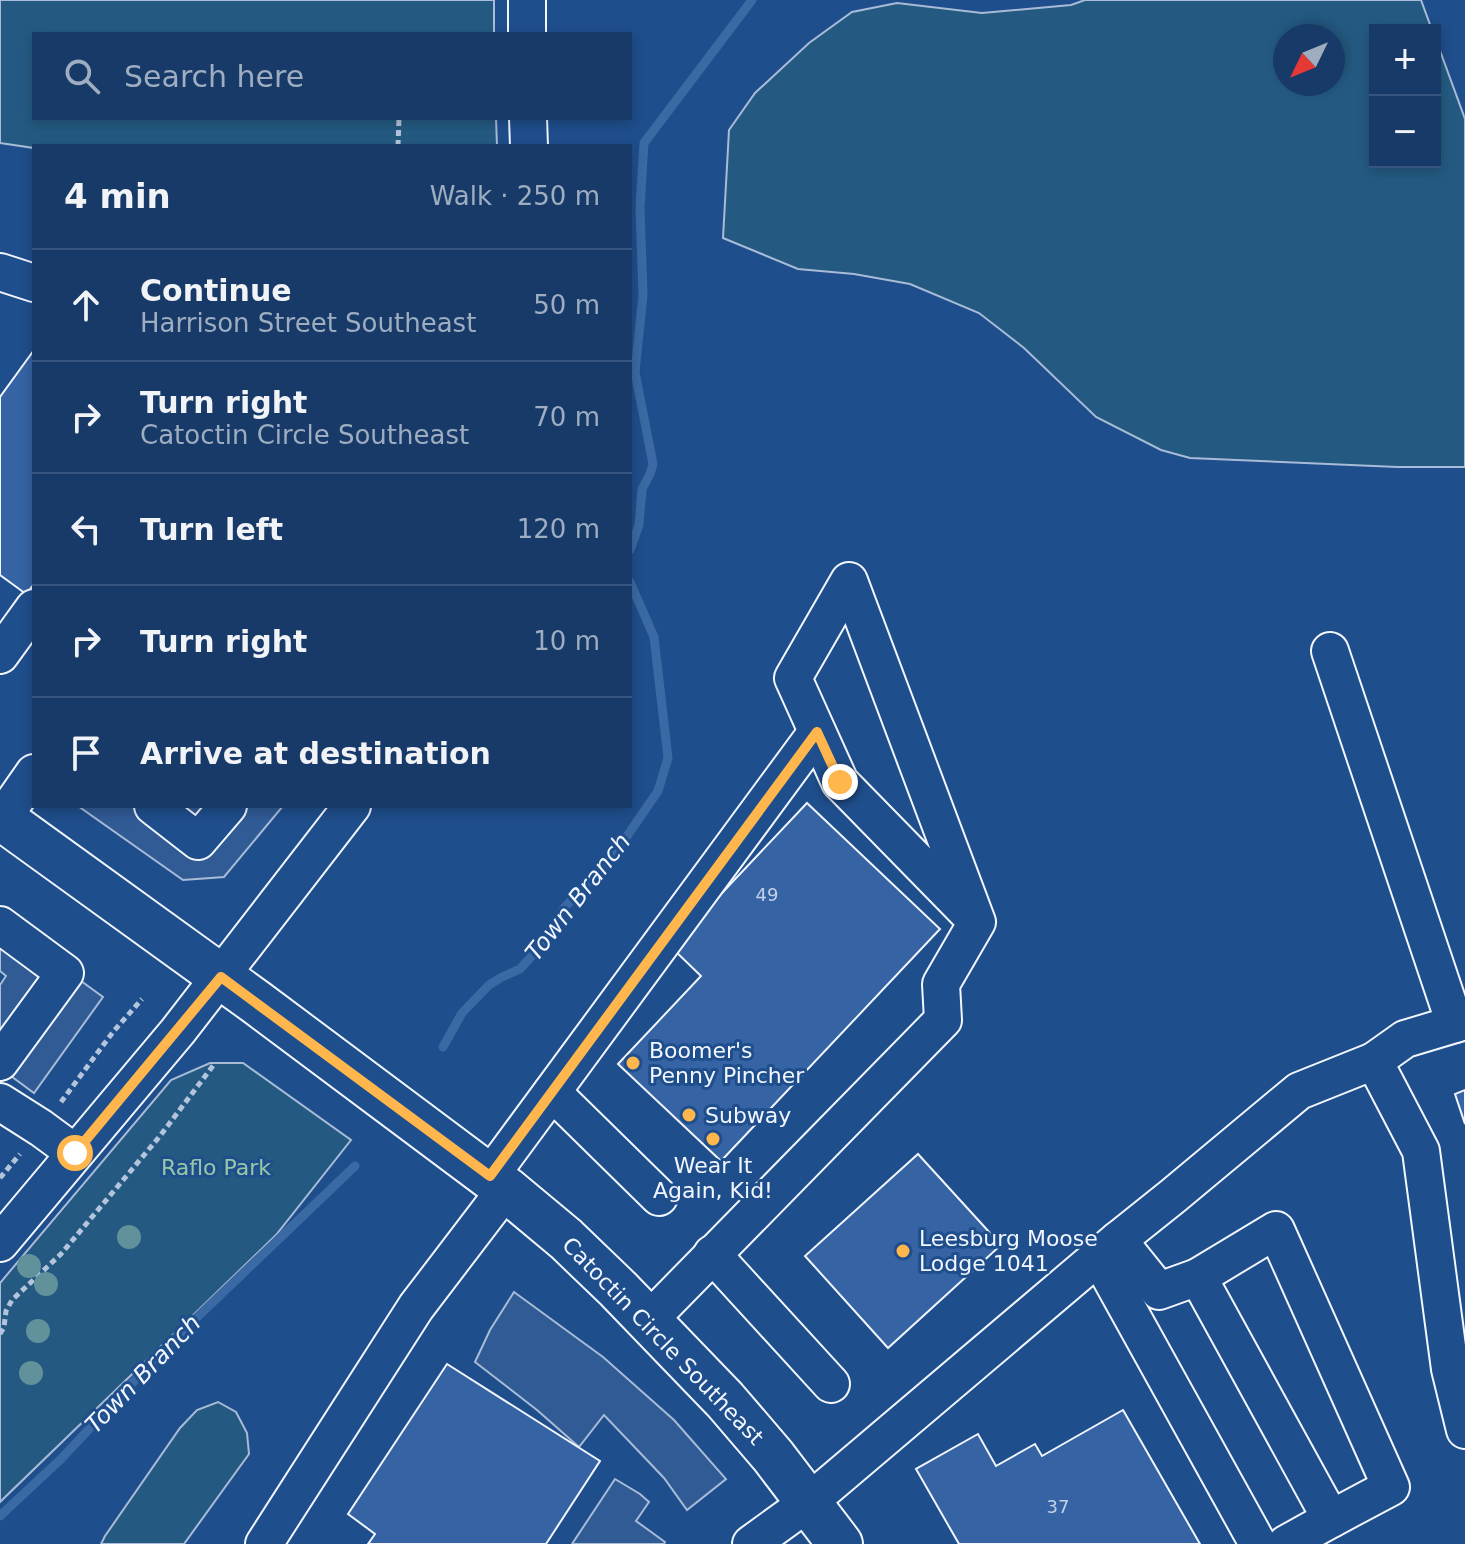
<!DOCTYPE html>
<meta charset="utf-8">
<style>
body{margin:0;font-family:"DejaVu Sans",sans-serif;background:#20416f;color:#f1f3f6}
.controls{position:absolute;right:24px;top:24px;display:grid;overflow:hidden;border-radius:0px;box-shadow:0 4px 12px #0003}
.controls button{width:72px;height:72px;display:grid;place-items:center;padding:0;border:0;border-bottom:2px solid #36547d;background:#173a69;color:#f1f3f6;font:40px sans-serif}
.compass{position:absolute;left:1273px;top:24px;width:72px;height:72px;border-radius:50%;background:#173a69;box-shadow:0 4px 12px #0003;rotate:227deg}
.stop{position:absolute;width:24px;height:24px;margin:-18px;border:6px solid #ffb74d;border-radius:50%;background:#fff}
.stop.end{background:#ffb74d;border-color:#fff;box-shadow:0 2px 8px #0008}
.list{margin:0;padding:0;list-style:none}
h2{display:flex;justify-content:space-between;align-items:center;height:104px;margin:0;padding:0 32px;font-size:34px}
h2 small{font-size:26px;font-weight:400;color:#9eadc0}
.list li{display:grid;grid-template-columns:52px 1fr auto;gap:24px;align-items:center;box-sizing:border-box;height:112px;padding:0 32px;border-top:2px solid #36547d}
.list b{display:block;font-size:30px;white-space:nowrap}
.list p{margin:0;font-size:26px;white-space:nowrap;color:#9eadc0}
.list em{font-size:26px;font-style:normal;color:#9eadc0}
.icon{flex:none;width:44px;height:44px;fill:none;stroke:currentColor;stroke-width:2;stroke-linecap:round;stroke-linejoin:round}
.map{position:relative;flex:none;width:1465px;height:1544px;overflow:hidden}
.search{position:absolute;background:#173a69;box-shadow:0 4px 12px #0003;left:32px;top:32px;width:600px;height:88px;display:flex;align-items:center;gap:20px;box-sizing:border-box;padding:0 28px;border-radius:0px;color:#9eadc0;font-size:30px}
.panel{position:absolute;background:#173a69;box-shadow:0 4px 12px #0003;left:32px;top:144px;width:600px;height:664px;border-radius:0px}
.map>svg:first-child{display:block}
.green{fill:#245a82;stroke:#a8bbd7;stroke-width:2;fill-rule:evenodd}
.parking{fill:#305b95;stroke:#a8bbd7;stroke-width:2}
.lines{fill:none;stroke-linecap:round;stroke-linejoin:round}
.stream{stroke:#3b69a3;stroke-width:9}
.building{fill:#3563a3;stroke:#f2f6ff;stroke-width:2}
.minor-casing{stroke:#f2f6ff;stroke-width:40}
.major-casing{stroke:#f2f6ff;stroke-width:48}
.path{stroke:#b3c4dc;stroke-width:5;stroke-dasharray:6 4;stroke-linecap:butt}
.minor{stroke:#1f4e8c;stroke-width:36}
.major{stroke:#1f4e8c;stroke-width:44}
.tree{fill:#61919a}
.route{stroke:#ffb74d;stroke-width:10}
.poi-dot{fill:#ffb74d;stroke:#1f4e8c;stroke-width:3}
.labels{text-anchor:middle;dominant-baseline:central;stroke-width:6;stroke-linejoin:round;paint-order:stroke}
.number-label{font-size:18px;fill:#c3d1e8}
.poi-label{font-size:22px;fill:#f2f6ff;stroke:#1f4e8c;text-anchor:start}
.park-label{font-size:22px;fill:#97c8a6;stroke:#1f4e8c}
.street-label{font-size:22px;fill:#f2f6ff;stroke:#1f4e8c}
.water-label{font-size:24px;font-style:italic;fill:#f2f6ff;stroke:#1f4e8c}
</style>
<div class="map">
<svg width="1465" height="1544" viewBox="0 0 1465 1544">
<rect width="100%" height="100%" fill="#1f4e8c"/>
<g class="green">
<path d="M 0,0 L 494,0 L 494,34 L 34,34 L 34,118 L 496,118 L 497,146 L 34,146 L 34,148 L 0,143 Z"/>
<path d="M 1085,0 L 1421,0 L 1432,30 L 1375,30 L 1375,162 L 1435,162 L 1435,37 L 1465,119 L 1465,467 L 1397,467 L 1190,458 L 1161,450 L 1096,417 L 1024,348 L 979,313 L 910,284 L 854,274 L 798,269 L 723,238 L 729,130 L 755,93 L 809,43 L 852,12 L 897,3 L 982,13 L 1071,5 ZM 1333,36 L 1333,84 L 1285,84 L 1285,36 Z"/>
<path d="M 210,1063 L 243,1063 L 351,1140 L 276,1235 L 0,1502 L 0,1283 L 171,1080 Z"/>
<path d="M 218,1402 L 236,1412 L 247,1433 L 249,1454 L 184,1544 L 101,1544 L 105,1536 L 180,1428 L 197,1410 Z"/>
</g>
<g class="parking">
<path d="M 78,806 L 283,806 L 224,877 L 183,880 Z"/>
<path d="M 0,922 L 103,997 L 34,1093 L 0,1068 L 0,985 L 6,976 L 0,971 Z"/>
<path d="M 514,1292 L 603,1357 L 674,1420 L 726,1479 L 687,1510 L 664,1478 L 604,1415 L 579,1447 L 537,1410 L 475,1362 L 490,1330 Z"/>
<path d="M 615,1479 L 640,1494 L 649,1502 L 636,1521 L 665,1542 L 664,1544 L 572,1544 Z"/>
</g>
<g class="lines">
<g class="stream">
<path d="M 630,550 L 639,525 L 642,489 L 650,474 L 653,464 L 635,372 L 643,295 L 640,208 L 644,143 L 752,0"/>
<path d="M 443,1047 L 462,1013 L 489,985 L 502,977 L 520,969 L 540,947 L 552,931 L 563,909 L 614,855 L 658,791 L 668,758 L 654,637 L 630,582"/>
<path d="M 0,1516 L 61,1459 L 167,1346 L 355,1166"/>
</g>
</g>
<g class="building">
<path d="M 34,350 L 34,584 L 26,594 L 0,575 L 0,397 Z"/>
<path d="M 807,803 L 940,929 L 721,1161 L 618,1064 L 701,976 L 671,947 Z"/>
<path d="M 1465,1090 L 1465,1124 L 1455,1094 Z"/>
<path d="M 918,1154 L 1001,1245 L 888,1348 L 805,1256 Z"/>
<path d="M 447,1364 L 600,1461 L 546,1544 L 368,1544 L 375,1534 L 348,1514 Z"/>
<path d="M 1123,1410 L 1200,1544 L 959,1544 L 916,1469 L 978,1434 L 996,1466 L 1035,1444 L 1042,1456 Z"/>
</g>
<g class="lines">
<defs>
<g id="minor">
<path d="M 527,0 L 527,34"/>
<path d="M 528,118 L 529,146"/>
<path d="M 0,272 L 34,283"/>
<path d="M 1330,651 L 1455,1024"/>
<path d="M 0,655 L 34,608"/>
<path d="M 153,806 L 198,841 L 228,806"/>
<path d="M 2,819 L 34,773"/>
<path d="M 0,925 L 65,973 L 0,1062"/>
<path d="M 1374,1061 L 1405,1039 L 1465,1021"/>
<path d="M 552,1092 L 659,1197"/>
<path d="M 0,1102 L 41,1128 L 75,1153"/>
<path d="M 490,1176 L 817,732"/>
<path d="M 1118,1240 L 1159,1291 L 1198,1277 L 1331,1519 L 1286,1544"/>
<path d="M 0,1243 L 178,1031 L 352,806"/>
<path d="M 712,1254 L 831,1384"/>
<path d="M 1099,1257 L 1258,1544"/>
<path d="M 1198,1277 L 1276,1230 L 1391,1487 L 1331,1519"/>
<path d="M 649,1320 L 943,1020 L 941,984 L 977,922 L 849,581 L 793,678 L 840,782 L 977,922"/>
<path d="M 264,1544 L 416,1307 L 506,1189"/>
<path d="M 751,1544 L 809,1502 L 1118,1240 L 1173,1196 L 1299,1091 L 1374,1061 L 1421,1151 L 1450,1369 L 1465,1430"/>
</g>
<path id="major" d="M 0,817 L 256,1002 L 506,1189 L 566,1239 L 618,1289 L 725,1400 L 773,1456 L 840,1544"/>
</defs>
<use href="#minor" class="minor-casing"/>
<use href="#major" class="major-casing"/>
<g class="path">
<path d="M 398,146 L 399,118"/>
<path d="M 61,1102 L 113,1032 L 142,999"/>
<path d="M 0,1178 L 20,1154"/>
<path d="M 0,1334 L 4,1327 L 6,1311 L 12,1300 L 61,1254 L 160,1136 L 215,1063"/>
</g>
<use href="#minor" class="minor"/>
<use href="#major" class="major"/>
</g>
<g class="tree">
<circle cx="129" cy="1237" r="12"/>
<circle cx="29" cy="1266" r="12"/>
<circle cx="46" cy="1284" r="12"/>
<circle cx="38" cy="1331" r="12"/>
<circle cx="31" cy="1373" r="12"/>
</g>
<g class="lines">
<path class="route" d="M 75,1153 L 221,977 L 490,1176 L 817,732 L 840,782"/>
</g>
<g class="poi-dot">
<circle cx="633" cy="1063" r="8"/>
<circle cx="689" cy="1115" r="8"/>
<circle cx="713" cy="1139" r="8"/>
<circle cx="903" cy="1251" r="8"/>
</g>
<g class="labels">
<g class="number-label">
<text x="767" y="894">49</text>
<text x="1058" y="1506">37</text>
</g>
<g class="poi-label">
<text x="649" y="1050">Boomer's<tspan x="649" dy="25">Penny Pincher</tspan></text>
<text x="705" y="1115">Subway</text>
<text x="713" y="1165" text-anchor="middle">Wear It<tspan x="713" dy="25">Again, Kid!</tspan></text>
<text x="919" y="1238">Leesburg Moose<tspan x="919" dy="25">Lodge 1041</tspan></text>
</g>
<g class="park-label">
<text x="216" y="1167">Raflo Park</text>
</g>
<g class="street-label">
<text transform="translate(663 1341) rotate(46)">Catoctin Circle Southeast</text>
</g>
<g class="water-label">
<text transform="translate(578 897) rotate(-52)">Town Branch</text>
<text transform="translate(143 1374) rotate(-46)">Town Branch</text>
</g>
</g>
</svg>
<div class="controls">
<button>+</button>
<button>−</button>
</div>
<svg class="compass" viewBox="-18 -18 36 36"><path d="M0-13l5 13h-10z" fill="#e53935"/><path d="M0 13l5-13h-10z" fill="#9eadc0"/></svg>
<div class="stop" style="left:75px;top:1153px"></div>
<div class="stop end" style="left:840px;top:782px"></div>
<div class="search"><svg class="icon" aria-label="search" viewBox="0 0 24 24"><circle cx="10" cy="10" r="6"/><path d="M15 15l6 6"/></svg>Search here</div>
<section class="panel">
<h2>4 min<small>Walk · 250 m</small></h2>
<ul class="list">
<li><svg class="icon" aria-label="ahead" viewBox="0 0 24 24"><path d="M12 20V5M6 11l6-6 6 6"/></svg><div><b>Continue</b><p>Harrison Street Southeast</p></div><em>50 m</em></li>
<li><svg class="icon" aria-label="right" viewBox="0 0 24 24"><path d="M7 20v-9h11M14 6l5 5-5 5"/></svg><div><b>Turn right</b><p>Catoctin Circle Southeast</p></div><em>70 m</em></li>
<li><svg class="icon" aria-label="left" viewBox="0 0 24 24"><path d="M17 20v-9H6M10 6l-5 5 5 5"/></svg><div><b>Turn left</b></div><em>120 m</em></li>
<li><svg class="icon" aria-label="right" viewBox="0 0 24 24"><path d="M7 20v-9h11M14 6l5 5-5 5"/></svg><div><b>Turn right</b></div><em>10 m</em></li>
<li><svg class="icon" aria-label="arrive" viewBox="0 0 24 24"><path d="M6 21V4h12l-3 4 3 4H6"/></svg><div><b>Arrive at destination</b></div></li>
</ul>
</section>
</div>
